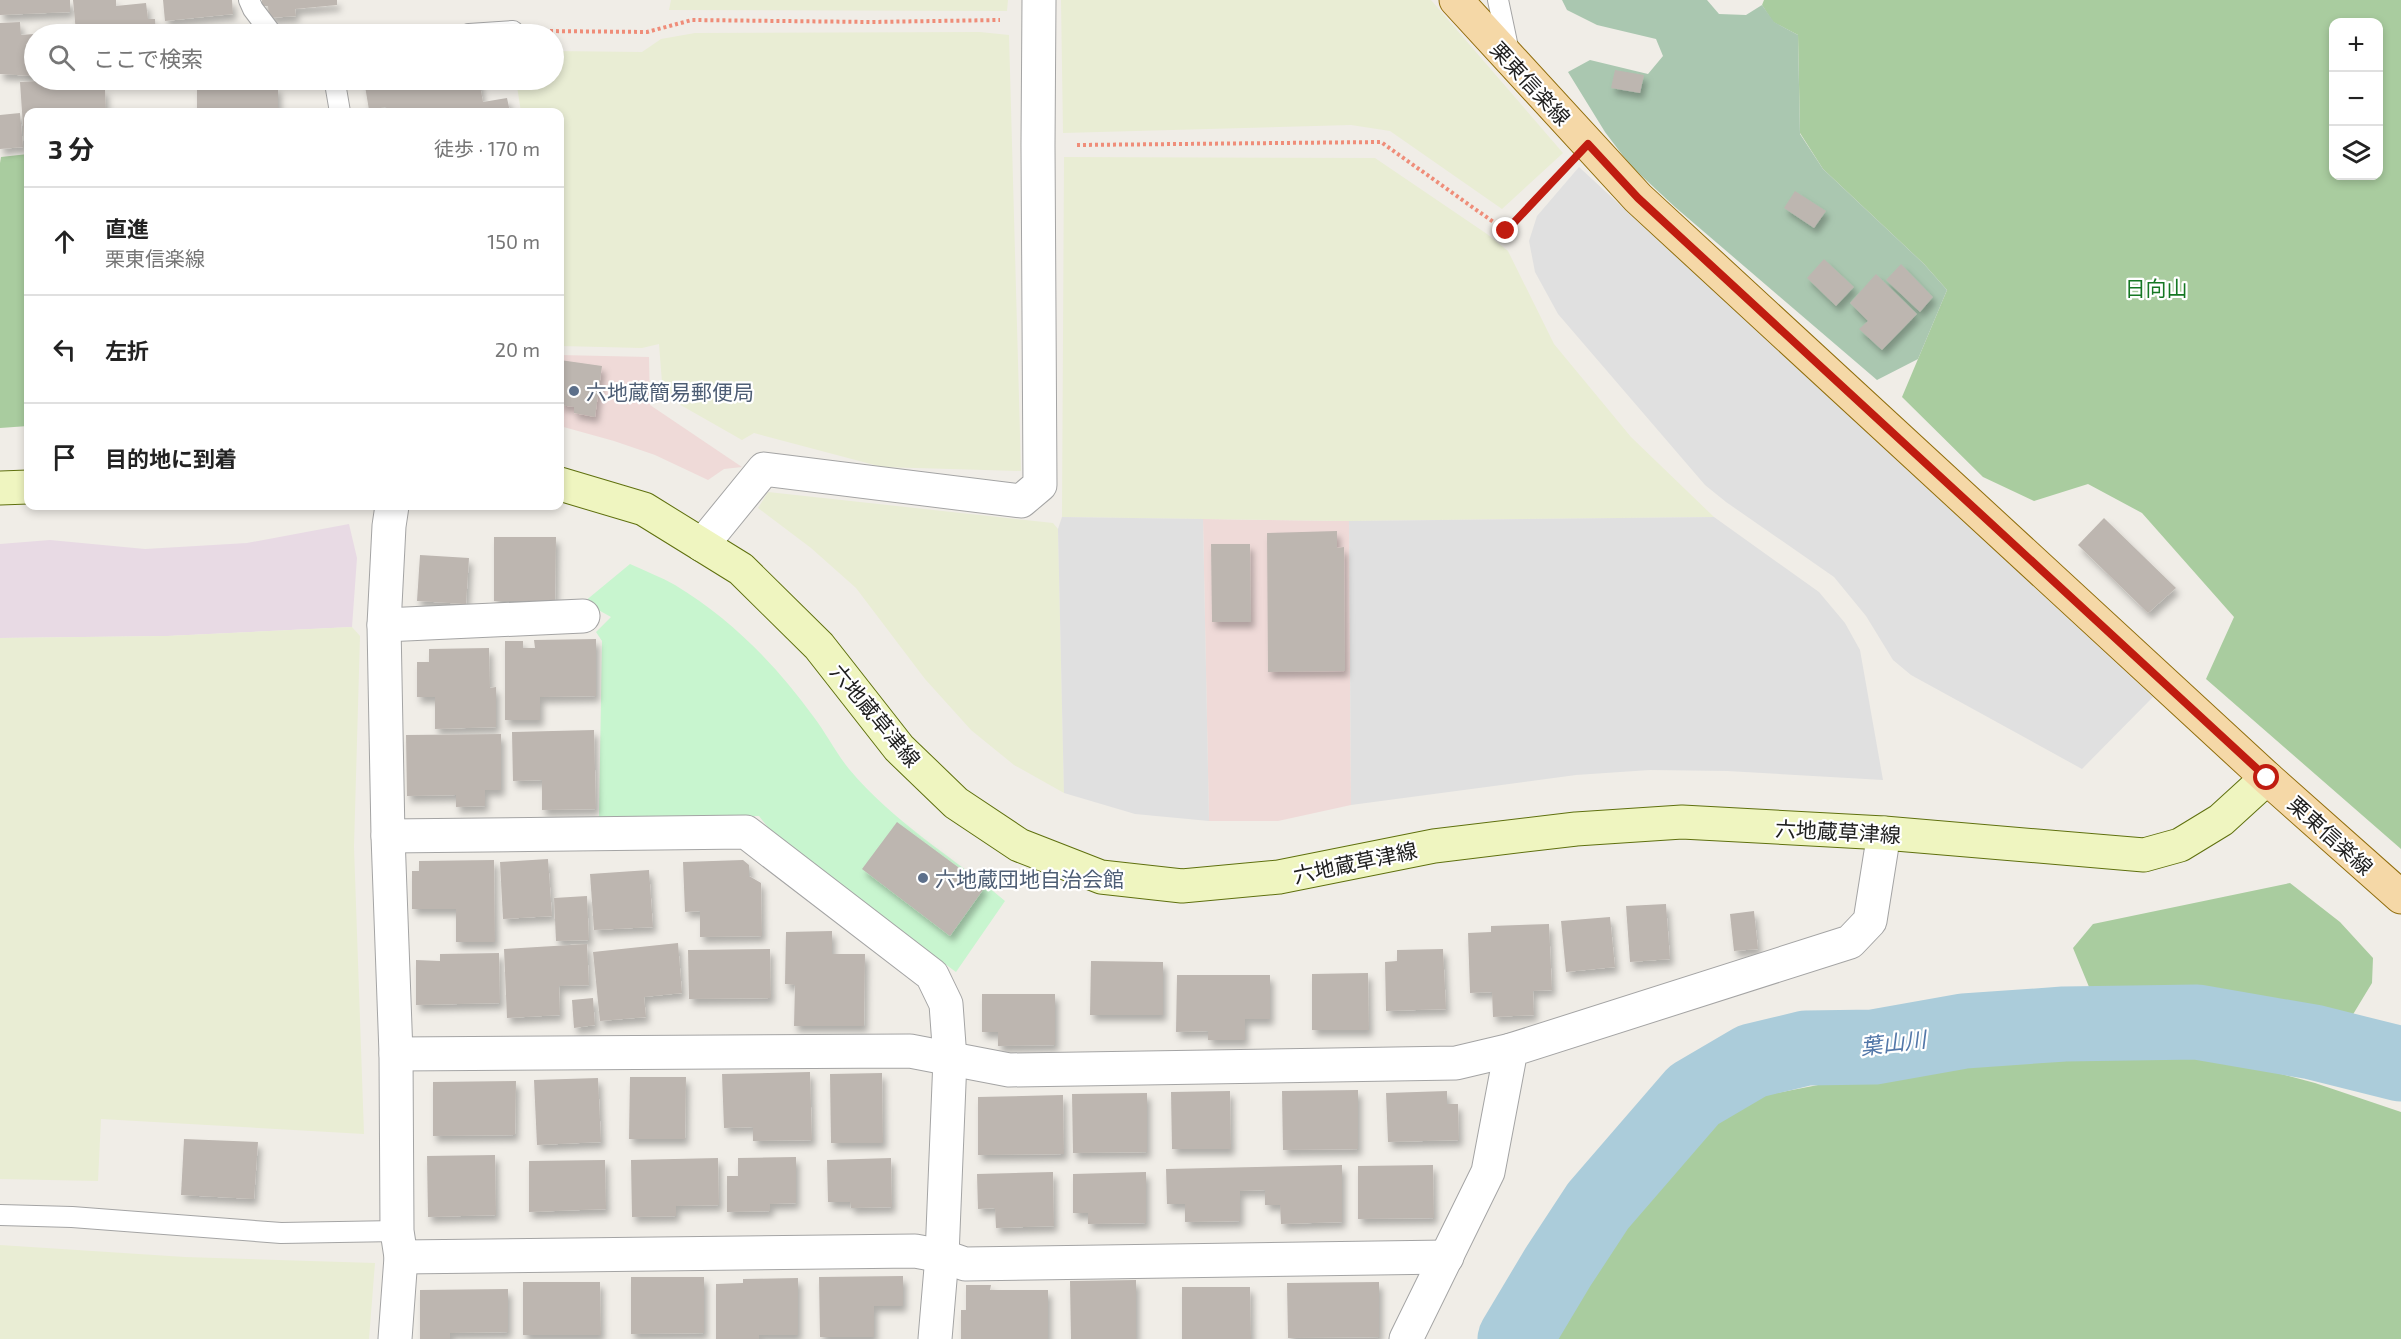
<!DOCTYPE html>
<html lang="ja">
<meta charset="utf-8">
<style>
body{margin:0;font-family:"Exo 2","Noto Sans JP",sans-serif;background:#f6f6f6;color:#222}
.controls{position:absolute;right:18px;top:18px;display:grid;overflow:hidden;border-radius:12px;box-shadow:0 3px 9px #0003}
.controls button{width:54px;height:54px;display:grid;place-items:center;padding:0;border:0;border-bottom:2px solid #e0e0e0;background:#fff;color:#222;font:30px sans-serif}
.stop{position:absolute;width:18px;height:18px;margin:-14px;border:4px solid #c01c10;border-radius:50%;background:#fff}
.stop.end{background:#c01c10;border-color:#fff;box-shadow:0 2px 6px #0008}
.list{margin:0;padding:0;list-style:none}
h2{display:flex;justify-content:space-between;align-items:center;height:78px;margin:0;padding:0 24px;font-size:26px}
h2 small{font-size:20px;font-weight:400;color:#767676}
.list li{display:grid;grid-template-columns:39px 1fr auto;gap:18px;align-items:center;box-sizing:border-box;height:108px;padding:0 24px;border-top:2px solid #e0e0e0}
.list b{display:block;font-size:22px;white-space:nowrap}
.list p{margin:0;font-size:20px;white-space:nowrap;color:#767676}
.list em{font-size:20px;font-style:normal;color:#767676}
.icon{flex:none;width:33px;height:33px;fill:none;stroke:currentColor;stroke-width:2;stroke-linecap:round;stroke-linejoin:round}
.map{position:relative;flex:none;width:2401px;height:1339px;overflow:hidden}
.search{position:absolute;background:#fff;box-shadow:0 3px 9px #0003;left:24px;top:24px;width:540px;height:66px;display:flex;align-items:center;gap:15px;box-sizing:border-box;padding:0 21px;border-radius:33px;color:#767676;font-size:22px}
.panel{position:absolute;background:#fff;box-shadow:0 3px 9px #0003;left:24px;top:108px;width:540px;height:402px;border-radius:12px}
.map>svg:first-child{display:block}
.commercial{fill:#efdad8}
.industrial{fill:#e8dae4}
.farmland{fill:#e9edd4}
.forest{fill:#a9cc9f;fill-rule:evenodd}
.cemetery{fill:#aac7b0}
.park{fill:#c8f5cf}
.parking{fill:#e0e0e0}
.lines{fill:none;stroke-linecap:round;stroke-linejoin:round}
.river{stroke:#abccda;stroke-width:75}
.building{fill:#bdb6b0;filter:url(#shadow)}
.service-casing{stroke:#a4a4a4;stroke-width:22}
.minor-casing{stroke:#a4a4a4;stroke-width:35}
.secondary-casing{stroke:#5f700e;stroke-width:35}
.primary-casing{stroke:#906d0c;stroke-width:35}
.path{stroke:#ef8d79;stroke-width:4;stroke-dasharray:3 3;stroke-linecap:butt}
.service{stroke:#fff;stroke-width:20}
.minor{stroke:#fff;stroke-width:33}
.secondary{stroke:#eff5c0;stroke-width:33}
.primary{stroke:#f5d8a7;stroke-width:33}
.route{stroke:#c01c10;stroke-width:8}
.service-dot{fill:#5c6f8a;stroke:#fff;stroke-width:2}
.labels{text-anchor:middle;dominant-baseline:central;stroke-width:4.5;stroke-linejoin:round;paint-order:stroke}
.street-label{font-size:21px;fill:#202020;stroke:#fff}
.park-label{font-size:21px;fill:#157723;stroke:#fff}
.service-label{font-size:21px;fill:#4e5e75;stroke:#fff;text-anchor:start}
.water-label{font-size:22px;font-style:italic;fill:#5378a9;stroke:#fff}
</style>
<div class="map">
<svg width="2401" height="1339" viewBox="0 0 2401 1339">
<defs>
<filter id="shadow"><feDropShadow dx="3.5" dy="6" stdDeviation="3" flood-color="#0004"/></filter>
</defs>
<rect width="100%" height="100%" fill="#f0ede7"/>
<g class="commercial">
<path d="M 560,355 L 649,357 L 650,405 L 742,467 L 724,469 L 708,480 L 655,455 L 614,441 L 560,426 Z"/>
<path d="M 1203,519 L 1349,521 L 1351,805 L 1278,821 L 1209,821 Z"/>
</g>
<path class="industrial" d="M 349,524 L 357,558 L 352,627 L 167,636 L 0,638 L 0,544 L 50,540 L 145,549 L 247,543 Z"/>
<g class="farmland">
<path d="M 671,0 L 1008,0 L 1007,11 L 669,10 Z"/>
<path d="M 1061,0 L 1431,0 L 1563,153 L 1502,209 L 1390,131 L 1351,125 L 1063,133 Z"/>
<path d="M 980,32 L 1009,35 L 1021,471 L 882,467 L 754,433 L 742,440 L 663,395 L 659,344 L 642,348 L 560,346 L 560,112 L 521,112 L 516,80 L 554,80 L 554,51 L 642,52 L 661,39 L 695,33 Z"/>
<path d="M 1064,157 L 1375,158 L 1487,234 L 1508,251 L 1554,344 L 1631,437 L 1714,517 L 1349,521 L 1062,517 Z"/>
<path d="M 768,492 L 1053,523 L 1058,529 L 1064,793 L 1014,765 L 971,730 L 925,679 L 856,588 L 811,548 L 758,508 Z"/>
<path d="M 352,627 L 360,636 L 354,847 L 364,1134 L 101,1119 L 98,1181 L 0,1179 L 0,638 L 167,636 Z"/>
<path d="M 0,1245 L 185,1257 L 375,1263 L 369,1339 L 0,1339 Z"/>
</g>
<g class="forest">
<path d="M 1764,0 L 2401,0 L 2401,849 L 2206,679 L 2234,617 L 2142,513 L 2088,484 L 2034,501 L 1983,477 L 1902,397 L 1947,290 L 1924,264 L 1823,169 L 1800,133 L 1798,35 L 1773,22 L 1762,5 ZM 2334,22 L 2378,22 L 2378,176 L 2334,176 Z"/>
<path d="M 28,154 L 28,426 L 0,428 L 0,163 L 1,157 Z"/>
<path d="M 2290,883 L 2340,922 L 2373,958 L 2372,983 L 2349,1021 L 2282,1009 L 2237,1006 L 2193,999 L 2094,999 L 2073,948 L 2093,924 Z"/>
<path d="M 2190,1050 L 2315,1083 L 2401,1112 L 2401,1339 L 1539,1339 L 1666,1147 L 1740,1100 L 1880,1073 L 2070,1052 Z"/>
</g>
<path class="cemetery" d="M 1562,0 L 1707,0 L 1719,14 L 1746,15 L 1762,5 L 1774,22 L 1798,35 L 1800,134 L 1823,169 L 1924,264 L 1947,290 L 1918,359 L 1877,380 L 1675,207 L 1630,165 L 1605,132 L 1568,72 L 1590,60 L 1648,74 L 1663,56 L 1656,39 L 1597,25 L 1567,10 Z"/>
<path class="park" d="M 630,564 C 645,571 661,577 675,585 C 730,618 776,665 813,716 C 826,733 836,753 849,769 C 893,822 953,857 1005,901 L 956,972 L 780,843 L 759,816 L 599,817 L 602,641 L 596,632 L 611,617 L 584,602 Z"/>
<g class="parking">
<path d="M 1579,167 L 2153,697 L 2082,769 L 1911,675 L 1893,660 L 1866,616 L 1834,577 L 1726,502 L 1705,485 L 1558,314 L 1535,272 L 1529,241 L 1537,216 Z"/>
<path d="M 1062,517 L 1203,519 L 1209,821 L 1135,814 L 1064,793 L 1058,529 Z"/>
<path d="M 1714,517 L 1819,592 L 1845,623 L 1860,650 L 1883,780 L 1727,771 L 1650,770 L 1576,775 L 1351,805 L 1349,521 Z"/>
</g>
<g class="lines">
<path class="river" d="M 1515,1339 L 1558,1267 L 1598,1206 L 1694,1095 L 1752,1061 L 1806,1048 L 1874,1047 L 1964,1031 L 2064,1024 L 2197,1022 L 2313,1042 L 2401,1064"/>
</g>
<g class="building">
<path d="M 0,0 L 70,0 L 70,12 L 0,15 Z"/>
<path d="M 73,0 L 116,0 L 116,6 L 146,3 L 148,19 L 155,19 L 156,34 L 83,34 L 83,32 L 76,32 Z"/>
<path d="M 163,0 L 232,0 L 233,14 L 165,21 Z"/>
<path d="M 262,0 L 337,0 L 337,5 L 295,9 L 296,16 L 269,18 L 268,6 L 262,6 Z"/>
<path d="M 20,22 L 21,35 L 34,34 L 34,76 L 0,74 L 0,23 Z"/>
<path d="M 1615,70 L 1644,75 L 1640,93 L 1611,88 Z"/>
<path d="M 58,80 L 81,80 L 81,90 L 105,89 L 106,112 L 28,112 L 28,141 L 24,141 L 20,82 Z"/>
<path d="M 364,80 L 479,80 L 483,102 L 507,98 L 510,112 L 387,112 L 386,107 L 369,110 Z"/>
<path d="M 197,86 L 278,87 L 278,112 L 197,112 Z"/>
<path d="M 20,113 L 23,147 L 0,149 L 0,115 Z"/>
<path d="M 1795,191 L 1826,211 L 1814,228 L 1784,208 Z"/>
<path d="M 1824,259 L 1854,287 L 1836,306 L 1807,278 Z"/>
<path d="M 1901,264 L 1933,297 L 1920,312 L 1886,280 Z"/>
<path d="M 1876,274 L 1917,314 L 1882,350 L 1859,329 L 1868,321 L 1850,303 Z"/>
<path d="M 560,360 L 602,366 L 595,417 L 574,413 L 574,407 L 560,405 Z"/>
<path d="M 2104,518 L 2176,588 L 2148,613 L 2078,545 Z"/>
<path d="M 1337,531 L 1337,548 L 1344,547 L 1345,671 L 1268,672 L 1267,533 Z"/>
<path d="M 494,537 L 556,537 L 555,601 L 494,601 Z"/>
<path d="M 1211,544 L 1250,544 L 1251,622 L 1212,622 Z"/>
<path d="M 420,555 L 469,558 L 466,604 L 417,601 Z"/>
<path d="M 596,639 L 596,696 L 540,697 L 540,720 L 505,720 L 505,641 L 523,641 L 523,648 L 535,648 L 534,640 Z"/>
<path d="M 489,648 L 490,688 L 496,687 L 496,727 L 435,729 L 435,697 L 417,697 L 417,662 L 429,662 L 429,649 Z"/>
<path d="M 594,730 L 596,809 L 542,810 L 542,780 L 513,781 L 512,732 Z"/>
<path d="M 501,734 L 501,790 L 485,790 L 485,806 L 456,807 L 456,795 L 407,796 L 406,735 Z"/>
<path d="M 897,822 L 985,887 L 950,936 L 862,869 Z"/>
<path d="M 548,859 L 552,916 L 503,919 L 500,862 Z"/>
<path d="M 494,860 L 495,942 L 456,942 L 456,909 L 412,909 L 412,871 L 419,871 L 419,861 Z"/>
<path d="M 743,860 L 749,865 L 749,876 L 761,883 L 762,936 L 700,937 L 700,911 L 685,912 L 683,862 Z"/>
<path d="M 649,870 L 653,927 L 594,930 L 590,874 Z"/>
<path d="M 587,896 L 589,940 L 556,941 L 554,898 Z"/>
<path d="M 1666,904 L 1670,959 L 1630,962 L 1626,906 Z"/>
<path d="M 1754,911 L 1758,949 L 1734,951 L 1730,914 Z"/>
<path d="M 1610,917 L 1615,967 L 1566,972 L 1561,921 Z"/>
<path d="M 1549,924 L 1552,990 L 1533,991 L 1534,1015 L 1493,1017 L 1492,992 L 1470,993 L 1468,933 L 1491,932 L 1491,926 Z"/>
<path d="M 832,931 L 832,954 L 865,954 L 864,1026 L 794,1026 L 795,985 L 785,984 L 786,932 Z"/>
<path d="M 678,943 L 682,993 L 644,997 L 646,1017 L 600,1021 L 593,952 Z"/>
<path d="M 587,944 L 589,985 L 559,986 L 560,1015 L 507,1018 L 504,949 Z"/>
<path d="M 770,949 L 771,998 L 689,999 L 688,950 Z"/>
<path d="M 1443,949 L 1446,1009 L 1386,1011 L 1385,962 L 1397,961 L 1397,950 Z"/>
<path d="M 499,953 L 500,1003 L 416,1005 L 416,960 L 440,961 L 440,954 Z"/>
<path d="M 1091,961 L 1163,962 L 1163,1015 L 1090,1015 Z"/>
<path d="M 1368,973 L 1369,1030 L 1312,1030 L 1312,974 Z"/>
<path d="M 1177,975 L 1270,975 L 1270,1019 L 1245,1019 L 1245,1040 L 1208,1040 L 1208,1031 L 1176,1032 Z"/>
<path d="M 982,994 L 1055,994 L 1055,1045 L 998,1046 L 998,1032 L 982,1032 Z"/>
<path d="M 593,998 L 595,1025 L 574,1028 L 572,1000 Z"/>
<path d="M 810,1072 L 812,1140 L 753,1141 L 753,1127 L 724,1128 L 722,1074 Z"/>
<path d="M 882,1073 L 883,1143 L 831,1143 L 830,1074 Z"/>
<path d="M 630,1077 L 686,1077 L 685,1139 L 629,1139 Z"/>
<path d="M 598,1078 L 601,1142 L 537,1145 L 534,1080 Z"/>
<path d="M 516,1081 L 515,1135 L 433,1136 L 433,1082 Z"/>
<path d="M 1358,1090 L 1358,1149 L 1283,1150 L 1282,1091 Z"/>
<path d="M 1230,1091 L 1231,1149 L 1172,1149 L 1171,1092 Z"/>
<path d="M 1447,1091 L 1447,1104 L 1458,1104 L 1459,1140 L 1388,1142 L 1386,1093 Z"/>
<path d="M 1147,1093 L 1147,1152 L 1073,1153 L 1072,1094 Z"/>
<path d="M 1063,1095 L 1064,1154 L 978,1155 L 978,1097 Z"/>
<path d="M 184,1139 L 258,1142 L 254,1199 L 181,1195 Z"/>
<path d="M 495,1155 L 496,1215 L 428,1217 L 427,1156 Z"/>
<path d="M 796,1157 L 796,1203 L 770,1204 L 770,1211 L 727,1212 L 727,1176 L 738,1176 L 738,1158 Z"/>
<path d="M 718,1158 L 719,1205 L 676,1206 L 676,1216 L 632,1217 L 631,1160 Z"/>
<path d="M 891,1158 L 892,1207 L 851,1208 L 850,1202 L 828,1202 L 827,1160 Z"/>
<path d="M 605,1160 L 606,1209 L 529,1212 L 529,1161 Z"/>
<path d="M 1342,1165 L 1342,1222 L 1281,1224 L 1280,1205 L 1265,1205 L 1265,1190 L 1240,1191 L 1240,1221 L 1185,1222 L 1185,1204 L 1167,1204 L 1166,1169 Z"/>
<path d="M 1433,1165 L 1434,1218 L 1358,1219 L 1358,1166 Z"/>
<path d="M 1053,1172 L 1054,1226 L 996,1228 L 995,1208 L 978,1209 L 977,1174 Z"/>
<path d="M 1146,1172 L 1146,1223 L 1088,1224 L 1088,1213 L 1073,1213 L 1073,1174 Z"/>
<path d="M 903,1276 L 903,1306 L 874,1306 L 874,1337 L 820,1337 L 819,1277 Z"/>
<path d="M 631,1277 L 704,1277 L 704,1333 L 631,1334 Z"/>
<path d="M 798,1278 L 798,1335 L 759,1335 L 759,1339 L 716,1339 L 716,1284 L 743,1283 L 743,1279 Z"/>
<path d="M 1136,1280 L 1136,1339 L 1071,1339 L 1070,1281 Z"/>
<path d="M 523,1282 L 600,1282 L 601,1335 L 523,1335 Z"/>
<path d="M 1379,1282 L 1379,1337 L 1288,1338 L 1287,1283 Z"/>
<path d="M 966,1285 L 991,1285 L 990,1290 L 1048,1290 L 1048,1339 L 961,1339 L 961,1310 L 966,1310 Z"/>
<path d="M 1182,1287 L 1250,1287 L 1251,1339 L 1182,1339 Z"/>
<path d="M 508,1289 L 508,1332 L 450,1333 L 450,1339 L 420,1339 L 420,1290 Z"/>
</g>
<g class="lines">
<defs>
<g id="service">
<path d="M 249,0 L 253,9 L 272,34"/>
<path d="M 1498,0 L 1509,52"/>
<path d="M 469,34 L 513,31"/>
<path d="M 338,80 L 335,83 L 340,112"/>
<path d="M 0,1215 L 72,1217 L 281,1233 L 397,1231"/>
</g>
<g id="minor">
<path d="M 392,506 L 389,526 L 384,625 L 388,836 L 396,1054 L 397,1231 L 401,1257 L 395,1339"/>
<path d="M 702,545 L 764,469 L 1021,501 L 1040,485 L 1038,145 L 1039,0"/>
<path d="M 384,625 L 583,616"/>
<path d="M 388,836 L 746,832 L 932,975 L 946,1004 L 950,1059 L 942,1256 L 935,1339"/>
<path d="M 396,1054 L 910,1051 L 1009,1070 L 1456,1063 L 1511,1050"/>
<path d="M 401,1257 L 915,1251 L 942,1256 L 965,1264 L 1447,1257"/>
<path d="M 1406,1339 L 1488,1172 L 1511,1050 L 1850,942 L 1870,921 L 1884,833"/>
</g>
<g id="secondary">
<path d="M 560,484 L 644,509 L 741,569 L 819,646 L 899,748 L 956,803 L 1019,845 L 1101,877 L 1182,886 L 1279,877 L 1434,846 L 1576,829 L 1682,822 L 1884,833 L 2144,855 L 2180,845 L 2221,820 L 2267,778"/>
<path d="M 0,488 L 28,487"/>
</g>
<path id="primary" d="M 1456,0 L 1638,198 L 2267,778 L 2401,897"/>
</defs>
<use href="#service" class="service-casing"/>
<use href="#minor" class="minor-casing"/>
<use href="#secondary" class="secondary-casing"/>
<use href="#primary" class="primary-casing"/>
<g class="path">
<path d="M 544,31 L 647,32 L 692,20 L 871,22 L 1000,20"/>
<path d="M 1077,145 L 1381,142 L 1506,231 L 1563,171"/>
</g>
<use href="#service" class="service"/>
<use href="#minor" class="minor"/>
<use href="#secondary" class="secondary"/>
<use href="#primary" class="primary"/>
</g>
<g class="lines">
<path class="route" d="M 1506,231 L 1588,144 L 1638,198 L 2267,778"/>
</g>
<g class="service-dot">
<circle cx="574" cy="391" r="6"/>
<circle cx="923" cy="878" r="6"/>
</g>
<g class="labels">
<g class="street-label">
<text transform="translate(1531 83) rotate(47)">栗東信楽線</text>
<text transform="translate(876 715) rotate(50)">六地蔵草津線</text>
<text transform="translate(1838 831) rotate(3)">六地蔵草津線</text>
<text transform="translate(2331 835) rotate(42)">栗東信楽線</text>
<text transform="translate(1355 862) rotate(-12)">六地蔵草津線</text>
</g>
<g class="park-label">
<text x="2156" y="287">日向山</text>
</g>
<g class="service-label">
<text x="586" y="391">六地蔵簡易郵便局</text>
<text x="935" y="878">六地蔵団地自治会館</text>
</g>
<g class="water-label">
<text transform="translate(1893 1042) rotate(-7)">葉山川</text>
</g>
</g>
</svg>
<div class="controls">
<button>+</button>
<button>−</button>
<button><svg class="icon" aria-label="layers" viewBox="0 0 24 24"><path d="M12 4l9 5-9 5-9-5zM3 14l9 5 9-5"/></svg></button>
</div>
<div class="stop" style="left:2267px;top:778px"></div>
<div class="stop end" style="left:1506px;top:231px"></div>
<div class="search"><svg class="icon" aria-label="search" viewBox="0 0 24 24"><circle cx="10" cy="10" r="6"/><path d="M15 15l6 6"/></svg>ここで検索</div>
<section class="panel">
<h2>3 分<small>徒歩 · 170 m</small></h2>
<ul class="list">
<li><svg class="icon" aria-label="ahead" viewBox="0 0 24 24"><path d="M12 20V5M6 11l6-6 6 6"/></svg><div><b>直進</b><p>栗東信楽線</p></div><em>150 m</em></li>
<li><svg class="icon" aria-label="left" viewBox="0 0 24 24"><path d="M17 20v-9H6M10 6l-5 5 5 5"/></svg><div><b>左折</b></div><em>20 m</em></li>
<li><svg class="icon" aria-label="arrive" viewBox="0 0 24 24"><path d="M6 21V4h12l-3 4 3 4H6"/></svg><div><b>目的地に到着</b></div></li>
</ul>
</section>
</div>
